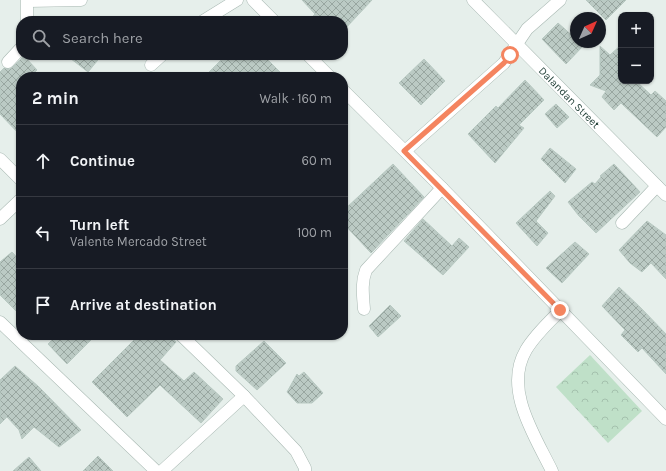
<!DOCTYPE html>
<meta charset="utf-8">
<style>
body{margin:0;font-family:Karla,sans-serif;background:#242831;color:#f1f3f6}
.controls{position:absolute;right:12px;top:12px;display:grid;overflow:hidden;border-radius:8px;box-shadow:0 1px 3px #0004}
.controls button{width:36px;height:36px;display:grid;place-items:center;padding:0;border:0;border-bottom:1px solid #363941;background:#171b24;color:#f1f3f6;font:20px sans-serif}
.compass{position:absolute;left:570px;top:12px;width:36px;height:36px;border-radius:50%;background:#171b24;box-shadow:0 1px 3px #0004;rotate:45deg}
.stop{position:absolute;width:12px;height:12px;margin:-9px;border:3px solid #f4845f;border-radius:50%;background:#fff}
.stop.end{background:#f4845f;border-color:#fff;box-shadow:0 1px 4px #0008}
.list{margin:0;padding:0;list-style:none}
h2{display:flex;justify-content:space-between;align-items:center;height:52px;margin:0;padding:0 16px;font-size:17px}
h2 small{font-size:13px;font-weight:400;color:#9ea1a6}
.list li{display:grid;grid-template-columns:26px 1fr auto;gap:12px;align-items:center;box-sizing:border-box;height:72px;padding:0 16px;border-top:1px solid #363941}
.list b{display:block;font-size:15px;white-space:nowrap}
.list p{margin:0;font-size:13px;white-space:nowrap;color:#9ea1a6}
.list em{font-size:13px;font-style:normal;color:#9ea1a6}
.icon{flex:none;width:22px;height:22px;fill:none;stroke:currentColor;stroke-width:2;stroke-linecap:round;stroke-linejoin:round}
.map{position:relative;flex:none;width:666px;height:471px;overflow:hidden}
.search{position:absolute;background:#171b24;box-shadow:0 1px 3px #0004;left:16px;top:16px;width:332px;height:44px;display:flex;align-items:center;gap:10px;box-sizing:border-box;padding:0 14px;border-radius:16px;color:#9ea1a6;font-size:15px}
.panel{position:absolute;background:#171b24;box-shadow:0 1px 3px #0004;left:16px;top:72px;width:332px;height:268px;border-radius:16px}
.map>svg:first-child{display:block}
.park{fill:url(#park-crowns)}
.building{fill:url(#building-cross-hatch);stroke:#b8c9c2}
.lines{fill:none;stroke-linecap:round;stroke-linejoin:round}
.minor-casing{stroke:#a8b8b2;stroke-width:13}
.minor{stroke:#fff;stroke-width:12}
.route{stroke:#f4845f;stroke-width:5}
.labels{text-anchor:middle;dominant-baseline:central;stroke-width:3.5;stroke-linejoin:round;paint-order:stroke}
.street-label{font-size:11px;fill:#24423a;stroke:#f7fbf9}
</style>
<div class="map">
<svg width="666" height="471" viewBox="0 0 666 471">
<defs>
<pattern id="park-crowns" width="20" height="18" patternUnits="userSpaceOnUse"><rect width="20" height="18" fill="#bfe0c8"/><path d="M2 6a3 3 0 1 1 6 0M12 15a3 3 0 1 1 6 0" fill="none" stroke="#a4c1ad"/></pattern>
<pattern id="building-cross-hatch" width="8" height="8" patternUnits="userSpaceOnUse"><rect width="8" height="8" fill="#bbcac4"/><path d="M0 0l8 8M0 8l8-8" fill="none" stroke="#98a6a0"/></pattern>
</defs>
<rect width="100%" height="100%" fill="#e6efeb"/>
<path class="park" d="M 590,355 L 642,411 L 608,443 L 556,387 Z"/>
<g class="building">
<path d="M 302,0 L 372,0 L 343,31 L 343,21 L 308,21 L 315,14 Z"/>
<path d="M 586,0 L 626,0 L 606,20 Z"/>
<path d="M 558,23 L 576,39 L 576,42 L 579,42 L 583,46 L 566,64 L 542,39 Z"/>
<path d="M 621,45 L 621,81 L 636,81 L 651,95 L 655,91 L 666,101 L 666,127 L 657,137 L 621,103 L 614,110 L 602,97 L 606,91 L 590,85 L 600,75 L 600,46 L 610,55 Z"/>
<path d="M 66,55 L 102,55 L 88,72 Z"/>
<path d="M 226,55 L 263,55 L 285,77 L 204,77 Z"/>
<path d="M 24,56 L 37,70 L 30,77 L 21,77 L 21,136 L 0,114 L 0,72 L 4,68 L 10,69 L 13,67 Z"/>
<path d="M 424,59 L 445,81 L 421,105 L 399,83 Z"/>
<path d="M 525,80 L 544,100 L 519,125 L 524,128 L 495,163 L 468,134 L 496,106 L 498,108 Z"/>
<path d="M 556,104 L 569,117 L 557,128 L 545,114 Z"/>
<path d="M 550,148 L 576,169 L 565,183 L 541,159 Z"/>
<path d="M 393,164 L 424,197 L 371,253 L 343,223 L 343,211 Z"/>
<path d="M 614,164 L 640,192 L 596,233 L 579,216 L 568,202 L 592,182 L 595,184 L 601,177 L 600,176 Z"/>
<path d="M 550,191 L 555,196 L 536,221 L 548,233 L 537,246 L 516,223 Z"/>
<path d="M 423,219 L 452,246 L 459,238 L 469,247 L 443,275 L 404,241 Z"/>
<path d="M 647,221 L 666,235 L 666,279 L 651,263 L 642,272 L 630,263 L 619,250 Z"/>
<path d="M 575,242 L 589,254 L 562,283 L 546,268 Z"/>
<path d="M 12,252 L 21,262 L 21,316 L 0,295 L 0,262 Z"/>
<path d="M 619,287 L 641,308 L 666,334 L 666,374 L 642,348 L 638,352 L 621,335 L 625,330 L 602,306 Z"/>
<path d="M 390,305 L 401,316 L 378,337 L 369,326 Z"/>
<path d="M 57,335 L 96,335 L 67,364 L 48,344 Z"/>
<path d="M 139,335 L 168,335 L 176,342 L 160,360 L 184,381 L 194,372 L 223,399 L 201,423 L 160,385 L 127,417 L 92,382 Z"/>
<path d="M 264,341 L 286,363 L 257,390 L 236,371 L 236,366 Z"/>
<path d="M 15,366 L 39,387 L 81,430 L 59,447 L 34,427 L 22,439 L 19,430 L 7,417 L 0,424 L 0,380 Z"/>
<path d="M 304,372 L 323,393 L 312,403 L 297,403 L 287,392 L 297,374 L 299,376 Z"/>
<path d="M 98,456 L 113,471 L 83,471 Z"/>
<path d="M 29,457 L 41,471 L 13,471 Z"/>
</g>
<g class="lines">
<defs>
<g id="minor">
<path d="M 253,0 L 274,21"/>
<path id="s1" d="M 473,0 L 666,195"/>
<path d="M 28,1 L 81,0"/>
<path d="M 27,21 L 27,0"/>
<path d="M 203,21 L 237,0"/>
<path d="M 308,55 L 330,77"/>
<path d="M 8,62 L 21,48"/>
<path d="M 151,65 L 162,55"/>
<path d="M 343,90 L 442,188 L 666,419"/>
<path d="M 405,151 L 504,63 L 527,29 L 560,0"/>
<path d="M 0,159 L 21,180"/>
<path d="M 0,219 L 21,199"/>
<path d="M 622,223 L 657,186"/>
<path d="M 364,309 C 363,295 361,283 366,270 L 442,188"/>
<path d="M 0,322 L 156,471"/>
<path d="M 181,335 L 244,396 L 296,451 L 305,468 L 305,471"/>
<path d="M 162,471 L 244,396"/>
<path d="M 552,471 C 535,436 503,389 526,350 C 535,335 548,323 560,311"/>
</g>
</defs>
<use href="#minor" class="minor-casing"/>
<use href="#minor" class="minor"/>
</g>
<g class="lines">
<path class="route" d="M 510,55 L 504,63 L 404,151 L 560,310"/>
</g>
<g class="labels">
<g class="street-label">
<text stroke="none"><textPath href="#s1" startOffset="137">Dalandan Street</textPath></text>
</g>
</g>
</svg>
<div class="controls">
<button>+</button>
<button>−</button>
</div>
<svg class="compass" viewBox="-18 -18 36 36"><path d="M0-13l5 13h-10z" fill="#e53935"/><path d="M0 13l5-13h-10z" fill="#9ea1a6"/></svg>
<div class="stop" style="left:510px;top:55px"></div>
<div class="stop end" style="left:560px;top:310px"></div>
<div class="search"><svg class="icon" aria-label="search" viewBox="0 0 24 24"><circle cx="10" cy="10" r="6"/><path d="M15 15l6 6"/></svg>Search here</div>
<section class="panel">
<h2>2 min<small>Walk · 160 m</small></h2>
<ul class="list">
<li><svg class="icon" aria-label="ahead" viewBox="0 0 24 24"><path d="M12 20V5M6 11l6-6 6 6"/></svg><div><b>Continue</b></div><em>60 m</em></li>
<li><svg class="icon" aria-label="left" viewBox="0 0 24 24"><path d="M17 20v-9H6M10 6l-5 5 5 5"/></svg><div><b>Turn left</b><p>Valente Mercado Street</p></div><em>100 m</em></li>
<li><svg class="icon" aria-label="arrive" viewBox="0 0 24 24"><path d="M6 21V4h12l-3 4 3 4H6"/></svg><div><b>Arrive at destination</b></div></li>
</ul>
</section>
</div>
